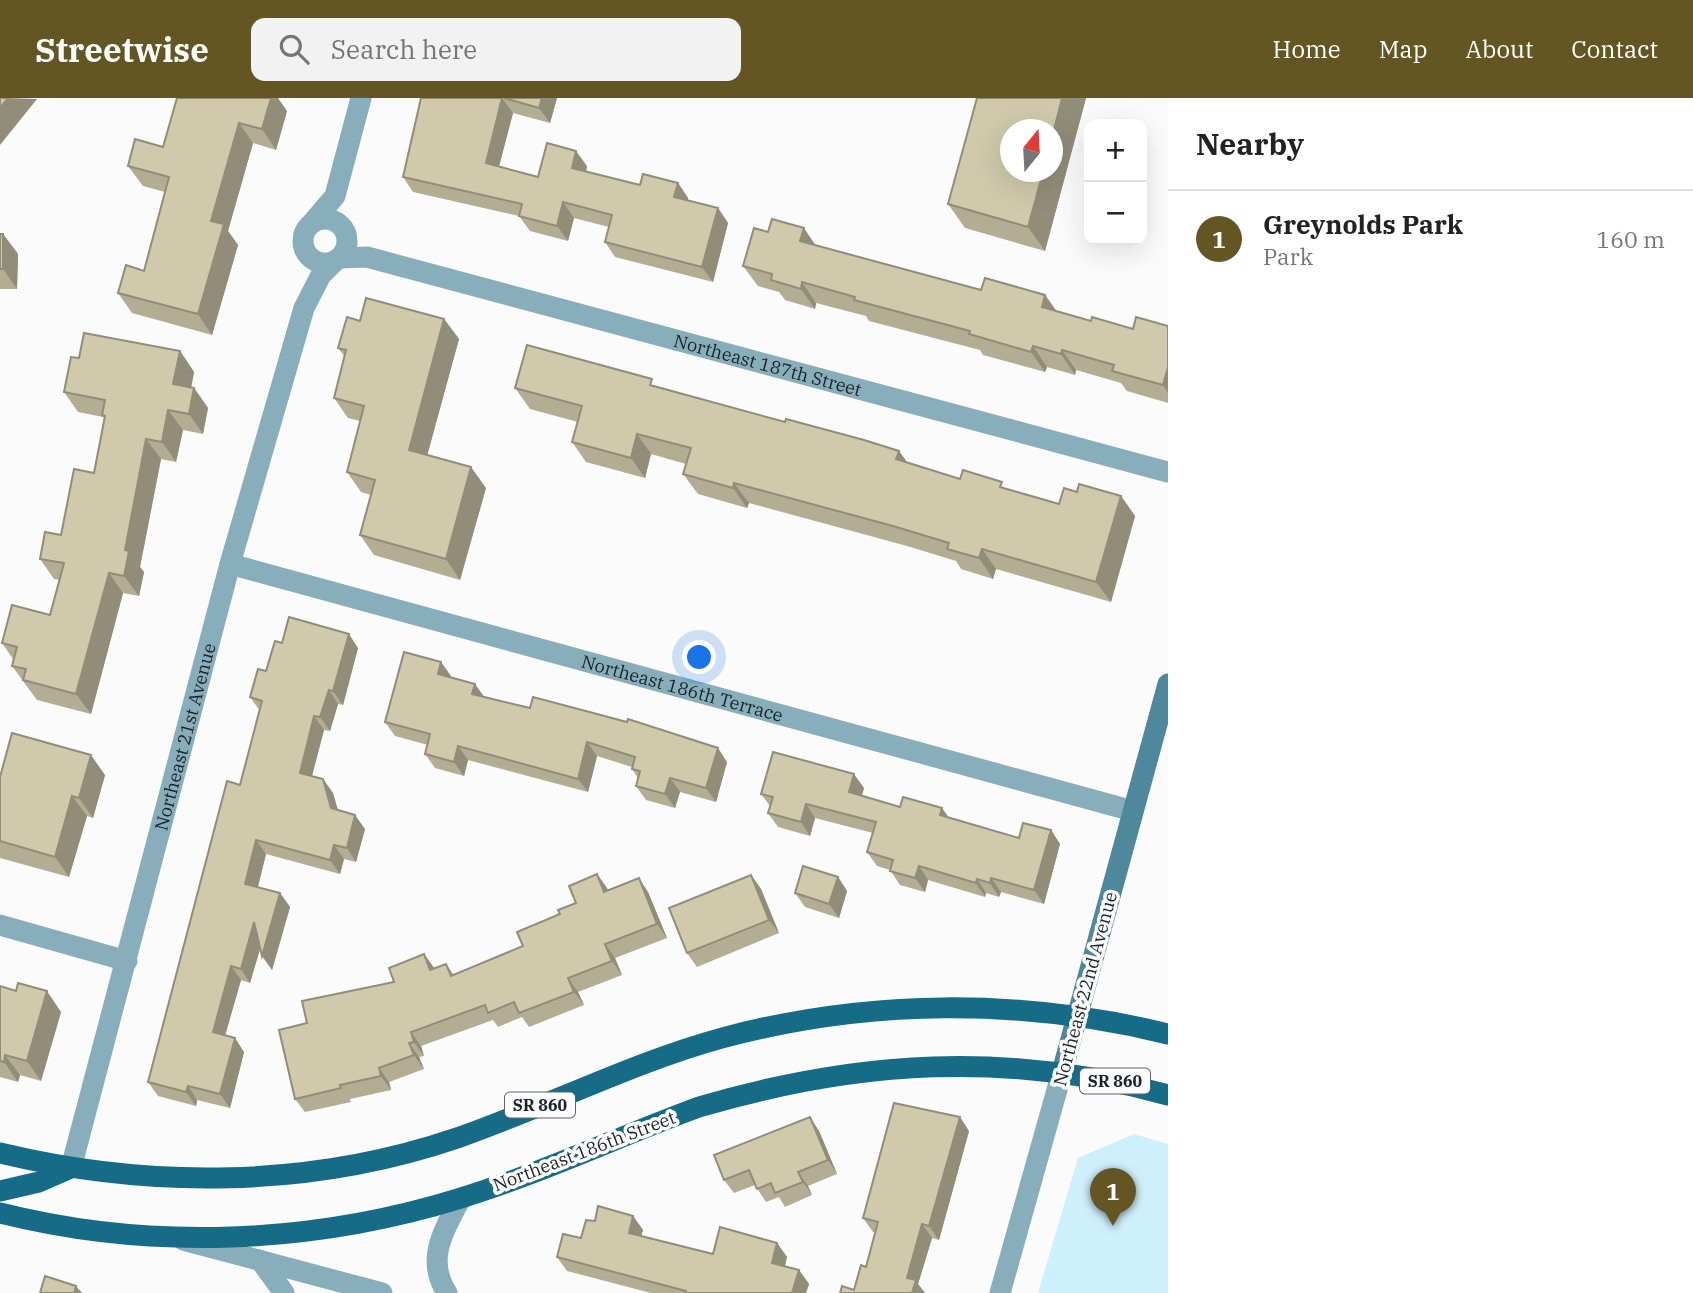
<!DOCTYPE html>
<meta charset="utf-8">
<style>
body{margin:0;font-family:"IBM Plex Serif",serif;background:#f2f2f2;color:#222}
.controls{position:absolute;right:21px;top:21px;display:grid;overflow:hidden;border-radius:14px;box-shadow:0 7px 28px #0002}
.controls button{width:63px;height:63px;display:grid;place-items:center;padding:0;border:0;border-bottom:2px solid #e0e0e0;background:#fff;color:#222;font:35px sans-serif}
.compass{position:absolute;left:1000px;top:21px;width:63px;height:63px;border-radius:50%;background:#fff;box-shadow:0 7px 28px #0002;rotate:18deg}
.you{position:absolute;left:700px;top:560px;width:24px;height:24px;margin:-18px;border:5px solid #fff;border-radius:50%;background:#1a73e8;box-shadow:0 0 0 10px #1a73e833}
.badge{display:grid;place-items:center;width:46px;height:46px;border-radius:50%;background:#635622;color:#fff;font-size:23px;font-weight:700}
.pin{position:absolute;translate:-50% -58px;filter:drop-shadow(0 2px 4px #0008)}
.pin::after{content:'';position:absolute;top:37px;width:24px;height:21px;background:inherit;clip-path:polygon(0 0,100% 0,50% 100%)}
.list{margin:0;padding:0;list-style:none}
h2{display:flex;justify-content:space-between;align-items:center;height:91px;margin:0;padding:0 28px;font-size:30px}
h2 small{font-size:23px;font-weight:400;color:#767676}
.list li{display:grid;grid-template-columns:46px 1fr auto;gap:21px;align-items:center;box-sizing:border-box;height:98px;padding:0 28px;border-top:2px solid #e0e0e0}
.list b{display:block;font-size:26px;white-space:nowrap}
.list p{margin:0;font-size:23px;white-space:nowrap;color:#767676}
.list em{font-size:23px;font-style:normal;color:#767676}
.icon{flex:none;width:38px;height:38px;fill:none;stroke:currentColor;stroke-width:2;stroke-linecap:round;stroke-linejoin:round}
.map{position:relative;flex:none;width:1168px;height:1195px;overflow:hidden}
header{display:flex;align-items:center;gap:42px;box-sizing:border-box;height:98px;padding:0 35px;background:#635622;color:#fff}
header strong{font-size:33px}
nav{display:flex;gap:38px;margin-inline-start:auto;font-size:24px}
.search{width:490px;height:63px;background:#f2f2f2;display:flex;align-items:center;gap:18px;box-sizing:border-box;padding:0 24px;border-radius:14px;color:#767676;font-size:26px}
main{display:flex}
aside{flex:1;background:#fff}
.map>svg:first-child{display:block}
.green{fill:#ceeffc}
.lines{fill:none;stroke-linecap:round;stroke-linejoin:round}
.street{stroke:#88aebc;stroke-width:21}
.secondary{stroke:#4d889d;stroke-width:21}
.primary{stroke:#166c86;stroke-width:21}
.wall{fill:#b3ad94}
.shaded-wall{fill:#928d78}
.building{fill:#d0c9ac;stroke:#928d78;stroke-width:2}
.labels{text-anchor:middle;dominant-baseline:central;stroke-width:7;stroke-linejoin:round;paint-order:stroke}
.shield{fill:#fbfbfb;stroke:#5c6468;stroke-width:2}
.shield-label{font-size:16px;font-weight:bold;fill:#182429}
.street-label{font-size:18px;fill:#182429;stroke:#fbfbfb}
</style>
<header>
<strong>Streetwise</strong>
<div class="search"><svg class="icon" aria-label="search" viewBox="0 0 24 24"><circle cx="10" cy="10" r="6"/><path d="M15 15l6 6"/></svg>Search here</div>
<nav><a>Home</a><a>Map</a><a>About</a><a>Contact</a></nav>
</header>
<main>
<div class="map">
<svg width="1168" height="1195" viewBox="0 0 1168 1195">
<rect width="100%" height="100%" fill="#fbfbfb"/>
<path class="green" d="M 1134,1036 L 1168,1046 L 1168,1195 L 1038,1195 L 1078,1060 Z"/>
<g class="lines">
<g class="street">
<circle cx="325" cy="143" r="22"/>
<path d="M 312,125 L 335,98 L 361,0"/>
<path id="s1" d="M 339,160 L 367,159 L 1168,374"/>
<path id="s2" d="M 230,466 L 1133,713"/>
<path d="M 0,827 L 127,863"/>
<path id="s3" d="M 71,1070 L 230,466 L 304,210 L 321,177 L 336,162"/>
<path d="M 183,1142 L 382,1195"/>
<path d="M 260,1162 L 284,1195"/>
<path d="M 447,1195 C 425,1161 444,1132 461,1100"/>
<path d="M 1000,1195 L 1062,974"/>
</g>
<path class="secondary" d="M 1062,974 L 1168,586"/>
<g class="primary">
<path d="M 0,1055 C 150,1091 310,1090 457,1040 C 546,1009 631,965 722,940 C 868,901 1021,900 1168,936"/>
<path d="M 0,1093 L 39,1084 L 71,1070"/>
<path d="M 0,1115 C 151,1153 313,1146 461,1100 C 542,1075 620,1038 699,1009 C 859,962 1007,953 1168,997"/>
</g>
</g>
<g class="wall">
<path d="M 177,0 L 287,13 L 276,52 L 253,45 L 228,133 L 238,147 L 212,237 L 132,215 L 118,195 L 144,173 L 165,94 L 143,88 L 128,68 L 163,49 Z"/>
<path d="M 421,0 L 557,0 L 550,25 L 513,15 L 499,68 L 538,79 L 587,68 L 586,74 L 640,87 L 678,85 L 688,100 L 688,102 L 718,110 L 728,125 L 713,184 L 615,159 L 605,144 L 609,129 L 574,120 L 568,143 L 530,133 L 519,118 L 413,94 L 403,79 Z"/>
<path d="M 977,0 L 1086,0 L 1045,153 L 965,130 L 948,106 Z"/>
<path d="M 768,134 L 981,192 L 1045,197 L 1056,213 L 1091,223 L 1133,231 L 1168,228 L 1168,305 L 1127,293 L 1121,285 L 1076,272 L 1075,277 L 1047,269 L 1045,274 L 983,257 L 980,252 L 869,223 L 866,218 L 816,205 L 815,211 L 785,202 L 779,194 L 758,188 L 743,168 Z"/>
<path d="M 0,136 L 3,136 L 18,156 L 17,191 L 0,191 Z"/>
<path d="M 444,221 L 459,241 L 427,357 L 486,390 L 460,482 L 374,457 L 360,437 L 371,397 L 361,394 L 347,374 L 360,323 L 348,320 L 334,300 L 345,259 L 338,250 L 360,223 Z"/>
<path d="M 180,253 L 194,274 L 191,290 L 194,290 L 208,310 L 203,336 L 183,332 L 176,364 L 161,361 L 140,469 L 144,474 L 139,498 L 123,495 L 91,616 L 37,602 L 12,568 L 13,561 L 2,545 L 50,517 L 60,482 L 54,481 L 40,461 L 61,437 L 94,375 L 105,321 L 103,319 L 78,314 L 64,294 L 79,260 Z"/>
<path d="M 657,289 L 785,324 L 899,353 L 907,364 L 960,381 L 1007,391 L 1059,406 L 1077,394 L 1121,398 L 1135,418 L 1111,504 L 996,471 L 993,481 L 961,471 L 956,463 L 907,448 L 749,405 L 747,410 L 698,396 L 683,376 L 686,366 L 651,356 L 645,380 L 586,364 L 572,344 L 578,324 L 530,311 L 515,290 Z"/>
<path d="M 282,545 L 358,550 L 343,607 L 338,606 L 330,633 L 324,632 L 312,678 L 323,681 L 333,695 L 338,712 L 365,731 L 356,764 L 344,761 L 340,776 L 266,756 L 258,789 L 280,795 L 290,809 L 272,872 L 260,850 L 250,885 L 241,882 L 225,938 L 244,954 L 230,1010 L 197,1002 L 196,1008 L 158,998 L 148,984 L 240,687 L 260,613 L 250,599 L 266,573 Z"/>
<path d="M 451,578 L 450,579 L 484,599 L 727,664 L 716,704 L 680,694 L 675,710 L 646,702 L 636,688 L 638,680 L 632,671 L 632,669 L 597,658 L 588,694 L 468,662 L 464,678 L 435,670 L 425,656 L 428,647 L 395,638 L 385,624 Z"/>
<path d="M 105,677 L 93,720 L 87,718 L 69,779 L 0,760 L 0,679 Z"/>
<path d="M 864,690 L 862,697 L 900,709 L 949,719 L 1019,740 L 1051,732 L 1060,746 L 1044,806 L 1001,794 L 999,799 L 986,795 L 985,799 L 928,782 L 925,794 L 900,787 L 890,772 L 877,768 L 867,754 L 873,735 L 815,720 L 810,738 L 778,729 L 768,715 L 770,708 L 761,696 Z"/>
<path d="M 597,776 L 608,792 L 648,794 L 667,840 L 615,860 L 622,877 L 578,894 L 584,907 L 529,929 L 522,919 L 498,929 L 493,922 L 421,948 L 424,958 L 419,959 L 424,971 L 389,984 L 391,992 L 350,1001 L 351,1004 L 305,1014 L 295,1001 L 307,925 L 394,884 L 424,856 L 434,870 L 446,866 L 454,877 L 523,848 L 560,816 L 576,805 Z"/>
<path d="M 751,777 L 761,791 L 779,835 L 697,869 L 687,855 Z"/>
<path d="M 838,779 L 847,793 L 839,820 L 805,809 L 795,795 Z"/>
<path d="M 0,888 L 61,914 L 41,983 L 20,977 L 18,984 L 0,979 Z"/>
<path d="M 819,1033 L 837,1076 L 808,1088 L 812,1097 L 785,1109 L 779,1099 L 766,1104 L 755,1087 L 734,1095 L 724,1082 Z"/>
<path d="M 969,1033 L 939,1142 L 932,1140 L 918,1186 L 925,1195 L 840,1195 L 854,1192 L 866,1169 L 875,1134 L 873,1134 L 863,1120 Z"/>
<path d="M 633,1118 L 643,1132 L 641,1138 L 713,1156 L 777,1145 L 787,1159 L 785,1168 L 799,1172 L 809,1186 L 806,1195 L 651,1195 L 567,1173 L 557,1159 L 581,1140 L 595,1123 Z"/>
</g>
<g class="shaded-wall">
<path d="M 8,0 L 37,1 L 0,47 L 0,10 Z"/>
<path d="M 263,0 L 278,0 L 287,13 L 276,52 L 262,31 Z"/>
<path d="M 502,0 L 513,15 L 496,80 L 486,65 Z"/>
<path d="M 542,0 L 557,0 L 550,25 L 539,10 Z"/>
<path d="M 1062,0 L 1086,0 L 1045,153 L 1028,129 L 1043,74 L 1053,74 L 1053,36 Z"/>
<path d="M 239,25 L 253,45 L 228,133 L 238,147 L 212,237 L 198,216 L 211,123 Z"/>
<path d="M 576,53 L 587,68 L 583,85 L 572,70 Z"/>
<path d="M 678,85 L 688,100 L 685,114 L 674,99 Z"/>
<path d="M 563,104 L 574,120 L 568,143 L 557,128 Z"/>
<path d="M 718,110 L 728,125 L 713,184 L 702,169 Z"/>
<path d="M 804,130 L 818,151 L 800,143 Z"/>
<path d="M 3,136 L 18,156 L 17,191 L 3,171 Z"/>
<path d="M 802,184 L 816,205 L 815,211 L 801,191 Z"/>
<path d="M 1045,197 L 1060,218 L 1042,209 Z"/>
<path d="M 444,221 L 459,241 L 423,373 L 409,352 Z"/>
<path d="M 1033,248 L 1047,269 L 1045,274 L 1031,254 Z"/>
<path d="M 1062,252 L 1076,272 L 1075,277 L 1061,256 Z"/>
<path d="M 180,253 L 194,274 L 188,306 L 173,286 Z"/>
<path d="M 1168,269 L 1168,295 L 1163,287 Z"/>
<path d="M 194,290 L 208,310 L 203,336 L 189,316 Z"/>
<path d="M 168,312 L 183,332 L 176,364 L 162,344 Z"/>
<path d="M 637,336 L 651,356 L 645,380 L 631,360 Z"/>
<path d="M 146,341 L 161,361 L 140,469 L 144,474 L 139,498 L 124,478 L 125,452 Z"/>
<path d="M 899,353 L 913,373 L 896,361 Z"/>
<path d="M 471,369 L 486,390 L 460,482 L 446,461 Z"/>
<path d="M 734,385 L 749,405 L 747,410 L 733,390 Z"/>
<path d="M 1121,398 L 1135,418 L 1111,504 L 1096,484 Z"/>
<path d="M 982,451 L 996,471 L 993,481 L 979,460 Z"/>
<path d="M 109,475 L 123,495 L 91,616 L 76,596 Z"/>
<path d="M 349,536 L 358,550 L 343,607 L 333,593 Z"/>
<path d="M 441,564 L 451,578 L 448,590 L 438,576 Z"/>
<path d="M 475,586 L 485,600 L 472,596 Z"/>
<path d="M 329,592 L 338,606 L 330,633 L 320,619 Z"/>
<path d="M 314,618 L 324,632 L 309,689 L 300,675 Z"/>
<path d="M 587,644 L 597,658 L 588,694 L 578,681 Z"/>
<path d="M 458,648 L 468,662 L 464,678 L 454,664 Z"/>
<path d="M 718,650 L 727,664 L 716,704 L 706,690 Z"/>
<path d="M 91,657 L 105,677 L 93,720 L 79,700 Z"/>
<path d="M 854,676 L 864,690 L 859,707 L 849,694 Z"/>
<path d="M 670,680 L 680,694 L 675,710 L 665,696 Z"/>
<path d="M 323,681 L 333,695 L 341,724 L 331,710 Z"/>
<path d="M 72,698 L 87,718 L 69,779 L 55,759 Z"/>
<path d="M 806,706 L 815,720 L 810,738 L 801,724 Z"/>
<path d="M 942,710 L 952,724 L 940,717 Z"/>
<path d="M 355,717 L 365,731 L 356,764 L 347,750 Z"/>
<path d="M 1051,732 L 1060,746 L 1044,806 L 1034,792 Z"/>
<path d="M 256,742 L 266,756 L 255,800 L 245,786 Z"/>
<path d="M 334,747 L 344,761 L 340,776 L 330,762 Z"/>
<path d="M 919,768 L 928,782 L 925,794 L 915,780 Z"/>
<path d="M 597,776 L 607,790 L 614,808 L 604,794 Z"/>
<path d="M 751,777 L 761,791 L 779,835 L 769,822 Z"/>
<path d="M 838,779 L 847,793 L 839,820 L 829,806 Z"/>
<path d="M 639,780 L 648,794 L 667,840 L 657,826 Z"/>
<path d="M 991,780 L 1001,794 L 999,799 L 990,785 Z"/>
<path d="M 977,781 L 986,795 L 985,799 L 976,785 Z"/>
<path d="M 280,795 L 290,809 L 272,872 L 262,858 Z"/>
<path d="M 254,824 L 264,838 L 250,885 L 241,871 Z"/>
<path d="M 605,846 L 615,860 L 622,877 L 612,863 Z"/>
<path d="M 424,856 L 434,870 L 430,872 Z"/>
<path d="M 231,868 L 241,882 L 222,948 L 213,934 Z"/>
<path d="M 568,880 L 578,894 L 584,907 L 574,894 Z"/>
<path d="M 47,893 L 61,914 L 41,983 L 27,963 Z"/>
<path d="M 411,934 L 421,948 L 424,958 L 414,944 Z"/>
<path d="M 235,940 L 244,954 L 230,1010 L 220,996 Z"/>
<path d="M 409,945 L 419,959 L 424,971 L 414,957 Z"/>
<path d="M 5,957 L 20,977 L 18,984 L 4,964 Z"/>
<path d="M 379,970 L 389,984 L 391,992 L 381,978 Z"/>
<path d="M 188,988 L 197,1002 L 196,1008 L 186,994 Z"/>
<path d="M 810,1019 L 819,1033 L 837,1076 L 828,1062 Z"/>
<path d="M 960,1019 L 969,1033 L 939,1142 L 929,1128 Z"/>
<path d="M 798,1074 L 808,1088 L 812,1097 L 803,1084 Z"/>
<path d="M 633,1118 L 643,1132 L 638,1149 L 629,1135 Z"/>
<path d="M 922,1126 L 932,1140 L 918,1186 L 925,1195 L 912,1195 L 907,1180 Z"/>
<path d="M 777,1145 L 787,1159 L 782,1179 L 772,1165 Z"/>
<path d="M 799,1172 L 809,1186 L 806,1195 L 792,1195 Z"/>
<path d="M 76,1188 L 82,1195 L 74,1195 Z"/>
</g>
<g class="building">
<path d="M 0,0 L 8,0 L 0,10 Z"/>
<path d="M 177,0 L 271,0 L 262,31 L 239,25 L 211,123 L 224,126 L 198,216 L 118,195 L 126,167 L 144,173 L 169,79 L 128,68 L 135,41 L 163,49 Z"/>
<path d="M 421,0 L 502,0 L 486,65 L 538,79 L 547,45 L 576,53 L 572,70 L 640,87 L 643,76 L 678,85 L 674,99 L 718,110 L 702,169 L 605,144 L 612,117 L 563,104 L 557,128 L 519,118 L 522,106 L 403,79 Z"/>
<path d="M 504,0 L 542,0 L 539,10 Z"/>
<path d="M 977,0 L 1062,0 L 1053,36 L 1053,32 L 1011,32 L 1011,74 L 1043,74 L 1028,129 L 948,106 Z"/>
<path d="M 772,121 L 804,130 L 800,143 L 981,192 L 985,180 L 1045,197 L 1042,209 L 1091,223 L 1092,219 L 1133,231 L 1136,219 L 1168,228 L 1168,269 L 1163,287 L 1112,273 L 1114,267 L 1062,252 L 1061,256 L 1033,248 L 1031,254 L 969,236 L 970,233 L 854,202 L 855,199 L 802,184 L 801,191 L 771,182 L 772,176 L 743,168 L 754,130 L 768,134 Z"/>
<rect x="0" y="136" width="3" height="35"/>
<path d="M 366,200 L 444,221 L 409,352 L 471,369 L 446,461 L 360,437 L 375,382 L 347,374 L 364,308 L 334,300 L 346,252 L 338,250 L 347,219 L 360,223 Z"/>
<path d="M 84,235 L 180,253 L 173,286 L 194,290 L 189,316 L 168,312 L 162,344 L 146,341 L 125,452 L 129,453 L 124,478 L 109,475 L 76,596 L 23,582 L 26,571 L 12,568 L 17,549 L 2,545 L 12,507 L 50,517 L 64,465 L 40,461 L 45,434 L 61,437 L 74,371 L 94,375 L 105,318 L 102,317 L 105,302 L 64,294 L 71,259 L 79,260 Z"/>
<path d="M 527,247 L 652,281 L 650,287 L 785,324 L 786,321 L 864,342 L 899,353 L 896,361 L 960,381 L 963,372 L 1002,384 L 1000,389 L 1059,406 L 1064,390 L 1077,394 L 1079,386 L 1121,398 L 1096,484 L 982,451 L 979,460 L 947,451 L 949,445 L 893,428 L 734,385 L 733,390 L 683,376 L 691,350 L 637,336 L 631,360 L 572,344 L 582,308 L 515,290 Z"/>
<path d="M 289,519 L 349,536 L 333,593 L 329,592 L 320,619 L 314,618 L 300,675 L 323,681 L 331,710 L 355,717 L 347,750 L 334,747 L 330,762 L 256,742 L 245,786 L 280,795 L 262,858 L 254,824 L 241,871 L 231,868 L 213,934 L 235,940 L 220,996 L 188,988 L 186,994 L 148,984 L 227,683 L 240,687 L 262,603 L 250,599 L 258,571 L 266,573 L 275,543 L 282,545 Z"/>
<path d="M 404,554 L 441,564 L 438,576 L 475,586 L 472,596 L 530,610 L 533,599 L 627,624 L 628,621 L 718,650 L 706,690 L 670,680 L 665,696 L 636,688 L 640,673 L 632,671 L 635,659 L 587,644 L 578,681 L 458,648 L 454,664 L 425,656 L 430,636 L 385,624 Z"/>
<path d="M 12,635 L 91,657 L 79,700 L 72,698 L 55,759 L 0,743 L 0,679 Z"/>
<path d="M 773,654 L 854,676 L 849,694 L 900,709 L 903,699 L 942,710 L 940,717 L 1019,740 L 1023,725 L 1051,732 L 1034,792 L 991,780 L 990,785 L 977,781 L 976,785 L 919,768 L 915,780 L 890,773 L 893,762 L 867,754 L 876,724 L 806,706 L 801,724 L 768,715 L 773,699 L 761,696 Z"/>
<path d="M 803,768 L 838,779 L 829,806 L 795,795 Z"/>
<path d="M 597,776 L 604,794 L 639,780 L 657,826 L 605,846 L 612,863 L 568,880 L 574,894 L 519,915 L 514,904 L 488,915 L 485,907 L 411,934 L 414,944 L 409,945 L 414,957 L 379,970 L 381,978 L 340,987 L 341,990 L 295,1001 L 279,932 L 307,925 L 302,903 L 394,884 L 389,870 L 424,856 L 430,872 L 446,866 L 451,878 L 523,848 L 517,834 L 560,816 L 558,812 L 576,805 L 569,788 Z"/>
<path d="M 751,777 L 769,822 L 687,855 L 669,810 Z"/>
<path d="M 18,885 L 47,893 L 27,963 L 5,957 L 4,964 L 0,963 L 0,888 L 16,893 Z"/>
<path d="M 894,1005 L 960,1019 L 929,1128 L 922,1126 L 907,1180 L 916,1182 L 912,1195 L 840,1195 L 842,1188 L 854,1192 L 861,1167 L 866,1169 L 878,1124 L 863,1120 Z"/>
<path d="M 810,1019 L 828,1062 L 798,1074 L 803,1084 L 775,1095 L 771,1085 L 757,1091 L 749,1072 L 724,1082 L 714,1057 Z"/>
<path d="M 598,1108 L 633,1118 L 629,1135 L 713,1156 L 720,1129 L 777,1145 L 772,1165 L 799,1172 L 792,1195 L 685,1195 L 686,1193 L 557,1159 L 563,1136 L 581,1140 L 586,1122 L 595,1123 Z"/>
<path d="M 45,1178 L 76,1188 L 74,1195 L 40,1195 Z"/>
</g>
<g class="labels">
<g class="shield">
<rect x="1080" y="970.5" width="70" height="25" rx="5"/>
<rect x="505" y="994.5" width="70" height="25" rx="5"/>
</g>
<g class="shield-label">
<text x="1115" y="983">SR 860</text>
<text x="540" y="1007">SR 860</text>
</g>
<g class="street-label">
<text stroke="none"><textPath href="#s1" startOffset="443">Northeast 187th Street</textPath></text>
<text stroke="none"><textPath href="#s2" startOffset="469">Northeast 186th Terrace</textPath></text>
<text stroke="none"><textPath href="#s3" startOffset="446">Northeast 21st Avenue</textPath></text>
<text transform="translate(1085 891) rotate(-75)">Northeast 22nd Avenue</text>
<text transform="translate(584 1053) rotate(-21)">Northeast 186th Street</text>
</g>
</g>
</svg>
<div class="controls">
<button>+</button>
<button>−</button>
</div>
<svg class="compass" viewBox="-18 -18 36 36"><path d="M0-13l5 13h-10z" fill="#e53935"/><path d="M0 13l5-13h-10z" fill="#767676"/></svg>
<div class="you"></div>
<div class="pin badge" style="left:1113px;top:1128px">1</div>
</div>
<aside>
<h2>Nearby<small></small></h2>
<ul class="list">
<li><span class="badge">1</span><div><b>Greynolds Park</b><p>Park</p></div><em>160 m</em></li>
</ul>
</aside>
</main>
